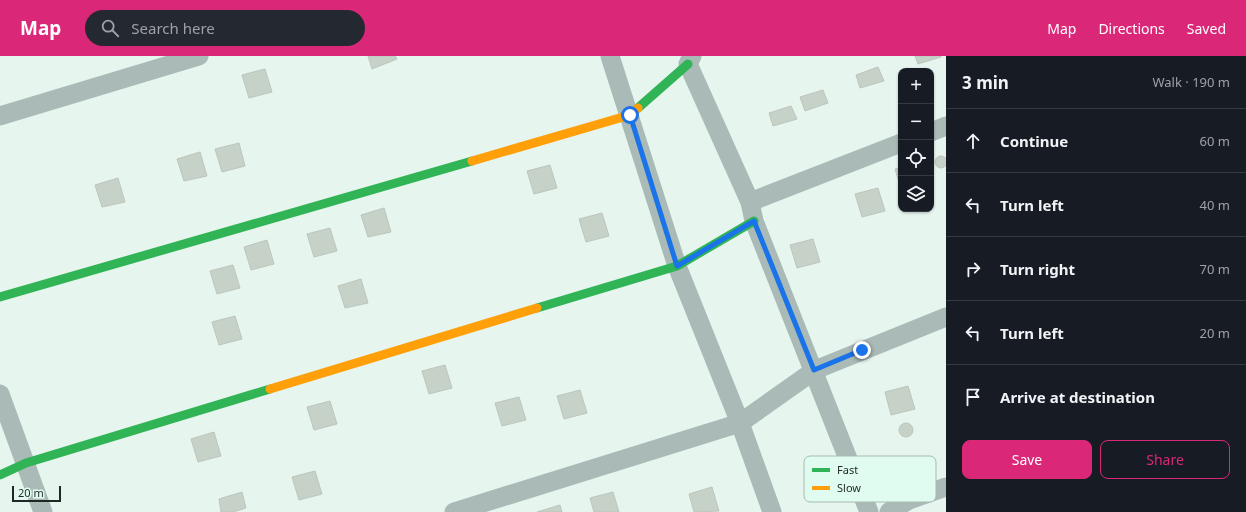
<!DOCTYPE html>
<meta charset="utf-8">
<style>
body{margin:0;font-family:"Noto Sans",sans-serif;background:#242831;color:#f1f3f6}
.controls{position:absolute;right:12px;top:12px;display:grid;overflow:hidden;border-radius:8px;box-shadow:0 1px 3px #0004}
.controls button{width:36px;height:36px;display:grid;place-items:center;padding:0;border:0;border-bottom:1px solid #363941;background:#171b24;color:#f1f3f6;font:20px sans-serif}
.scale{position:absolute;left:12px;bottom:10px;width:49px;box-sizing:border-box;padding-left:4px;border:2px solid #1e2824;border-top:0;font-size:11px;line-height:14px;white-space:nowrap;color:#1e2824;-webkit-text-stroke:3px #e0fbef;paint-order:stroke}
.stop{position:absolute;width:12px;height:12px;margin:-9px;border:3px solid #1a73e8;border-radius:50%;background:#fff}
.stop.end{background:#1a73e8;border-color:#fff;box-shadow:0 1px 4px #0008}
.list{margin:0;padding:0;list-style:none}
h2{display:flex;justify-content:space-between;align-items:center;height:52px;margin:0;padding:0 16px;font-size:17px}
h2 small{font-size:13px;font-weight:400;color:#9ea1a6}
.list li{display:grid;grid-template-columns:26px 1fr auto;gap:12px;align-items:center;box-sizing:border-box;height:64px;padding:0 16px;border-top:1px solid #363941}
.list b{display:block;font-size:15px;white-space:nowrap}
.list em{font-size:13px;font-style:normal;color:#9ea1a6}
.actions{display:flex;gap:8px;padding:12px 16px}
.actions a{flex:1;padding:9px 0;border:1px solid #db2777;border-radius:8px;text-align:center;font-size:14px;color:#db2777}
.actions .main{background:#db2777;color:#fff}
.icon{flex:none;width:22px;height:22px;fill:none;stroke:currentColor;stroke-width:2;stroke-linecap:round;stroke-linejoin:round}
.map{position:relative;flex:none;width:946px;height:456px;overflow:hidden}
header{display:flex;align-items:center;gap:24px;box-sizing:border-box;height:56px;padding:0 20px;background:#db2777;color:#fff}
header strong{font-size:19px}
nav{display:flex;gap:22px;margin-inline-start:auto;font-size:14px}
.search{width:280px;height:36px;background:#242831;display:flex;align-items:center;gap:10px;box-sizing:border-box;padding:0 14px;border-radius:22px;color:#9ea1a6;font-size:15px}
main{display:flex}
aside{flex:1;background:#171b24}
.map>svg:first-child{display:block}
.building{fill:#c6d2c8;stroke:#bcc5be}
.lines{fill:none;stroke-linecap:round;stroke-linejoin:round}
.street{stroke:#aabab7;stroke-width:19}
.fast{stroke:#30b455;stroke-width:9}
.slow{stroke:#ff9f0a;stroke-width:9}
.route{stroke:#1a73e8;stroke-width:5}
.key{fill:#e0fbef;stroke:#a6bcb2;stroke-width:1}
.key-label{font-size:11px;fill:#1e2824}
</style>
<header>
<strong>Map</strong>
<div class="search"><svg class="icon" aria-label="search" viewBox="0 0 24 24"><circle cx="10" cy="10" r="6"/><path d="M15 15l6 6"/></svg>Search here</div>
<nav><a>Map</a><a>Directions</a><a>Saved</a></nav>
</header>
<main>
<div class="map">
<svg width="946" height="456" viewBox="0 0 946 456">
<rect width="100%" height="100%" fill="#e6f5ee"/>
<g class="building">
<path d="M 368,0 L 395,0 L 397,3 L 372,13 Z"/>
<path d="M 915,0 L 941,0 L 941,1 L 918,8 Z"/>
<path d="M 878,11 L 884,25 L 860,32 L 856,19 Z"/>
<path d="M 265,13 L 272,36 L 249,42 L 242,19 Z"/>
<path d="M 823,34 L 828,47 L 805,55 L 800,41 Z"/>
<path d="M 791,50 L 797,63 L 773,70 L 769,57 Z"/>
<path d="M 239,87 L 245,110 L 222,116 L 215,93 Z"/>
<path d="M 200,96 L 207,120 L 184,125 L 177,103 Z"/>
<circle cx="941" cy="106" r="6"/>
<path d="M 550,109 L 557,132 L 534,138 L 527,115 Z"/>
<path d="M 901,112 L 901,132 L 895,113 Z"/>
<path d="M 118,122 L 125,146 L 102,151 L 95,129 Z"/>
<path d="M 878,132 L 885,155 L 862,161 L 855,138 Z"/>
<path d="M 384,152 L 391,176 L 368,181 L 361,159 Z"/>
<path d="M 602,157 L 609,180 L 586,186 L 579,163 Z"/>
<path d="M 330,172 L 337,195 L 314,201 L 307,178 Z"/>
<path d="M 813,183 L 820,206 L 797,212 L 790,189 Z"/>
<path d="M 267,184 L 274,208 L 251,214 L 244,191 Z"/>
<path d="M 233,209 L 240,232 L 217,238 L 210,215 Z"/>
<path d="M 361,223 L 368,247 L 345,252 L 338,230 Z"/>
<path d="M 235,260 L 242,283 L 219,289 L 212,266 Z"/>
<path d="M 445,309 L 452,332 L 429,338 L 422,315 Z"/>
<path d="M 908,330 L 915,353 L 891,359 L 885,336 Z"/>
<path d="M 580,334 L 587,357 L 564,363 L 557,340 Z"/>
<path d="M 519,341 L 526,364 L 502,370 L 495,347 Z"/>
<path d="M 330,345 L 337,368 L 314,374 L 307,351 Z"/>
<circle cx="906" cy="374" r="7"/>
<path d="M 214,376 L 221,400 L 198,406 L 191,383 Z"/>
<path d="M 315,415 L 322,438 L 299,444 L 292,421 Z"/>
<path d="M 712,431 L 719,455 L 694,456 L 689,438 Z"/>
<path d="M 242,436 L 246,452 L 233,456 L 221,456 L 219,443 Z"/>
<path d="M 613,436 L 619,456 L 594,456 L 590,442 Z"/>
<path d="M 560,449 L 562,456 L 537,456 Z"/>
</g>
<g class="lines">
<g class="street">
<path d="M 610,0 L 677,210 L 740,367 L 772,456"/>
<path d="M 692,0 L 688,8 L 750,146 L 754,165 L 869,456"/>
<path d="M 0,60 L 199,0"/>
<path d="M 931,76 L 946,70"/>
<path d="M 750,146 L 901,87"/>
<path d="M 0,338 L 43,456"/>
<path d="M 454,456 L 740,367 L 815,314 L 946,261"/>
<path d="M 889,456 L 909,444 L 946,431"/>
</g>
<g class="fast">
<path d="M 638,52 L 688,8"/>
<path d="M 0,241 L 472,105"/>
<path d="M 537,252 L 677,210 L 754,165"/>
<path d="M 0,419 L 26,407 L 270,333"/>
</g>
<g class="slow">
<path d="M 472,105 L 630,59 L 638,52"/>
<path d="M 270,333 L 537,252"/>
</g>
</g>
<g class="lines">
<path class="route" d="M 630,59 L 677,210 L 754,165 L 814,314 L 862,294"/>
</g>
<rect x="804" y="400" width="132" height="46" rx="6" class="key"/>
<rect x="812" y="412" width="18" height="4" fill="#30b455"/>
<rect x="812" y="430" width="18" height="4" fill="#ff9f0a"/>
<g class="key-label">
<text x="837" y="418">Fast</text>
<text x="837" y="436">Slow</text>
</g>
</svg>
<div class="controls">
<button>+</button>
<button>−</button>
<button><svg class="icon" aria-label="locate" viewBox="0 0 24 24"><circle cx="12" cy="12" r="6"/><path d="M12 2v4M12 18v4M2 12h4M18 12h4"/></svg></button>
<button><svg class="icon" aria-label="layers" viewBox="0 0 24 24"><path d="M12 4l9 5-9 5-9-5zM3 14l9 5 9-5"/></svg></button>
</div>
<div class="scale">20 m</div>
<div class="stop" style="left:630px;top:59px"></div>
<div class="stop end" style="left:862px;top:294px"></div>
</div>
<aside>
<h2>3 min<small>Walk · 190 m</small></h2>
<ul class="list">
<li><svg class="icon" aria-label="ahead" viewBox="0 0 24 24"><path d="M12 20V5M6 11l6-6 6 6"/></svg><div><b>Continue</b></div><em>60 m</em></li>
<li><svg class="icon" aria-label="left" viewBox="0 0 24 24"><path d="M17 20v-9H6M10 6l-5 5 5 5"/></svg><div><b>Turn left</b></div><em>40 m</em></li>
<li><svg class="icon" aria-label="right" viewBox="0 0 24 24"><path d="M7 20v-9h11M14 6l5 5-5 5"/></svg><div><b>Turn right</b></div><em>70 m</em></li>
<li><svg class="icon" aria-label="left" viewBox="0 0 24 24"><path d="M17 20v-9H6M10 6l-5 5 5 5"/></svg><div><b>Turn left</b></div><em>20 m</em></li>
<li><svg class="icon" aria-label="arrive" viewBox="0 0 24 24"><path d="M6 21V4h12l-3 4 3 4H6"/></svg><div><b>Arrive at destination</b></div></li>
</ul>
<div class="actions"><a class="main">Save</a><a>Share</a></div>
</aside>
</main>
